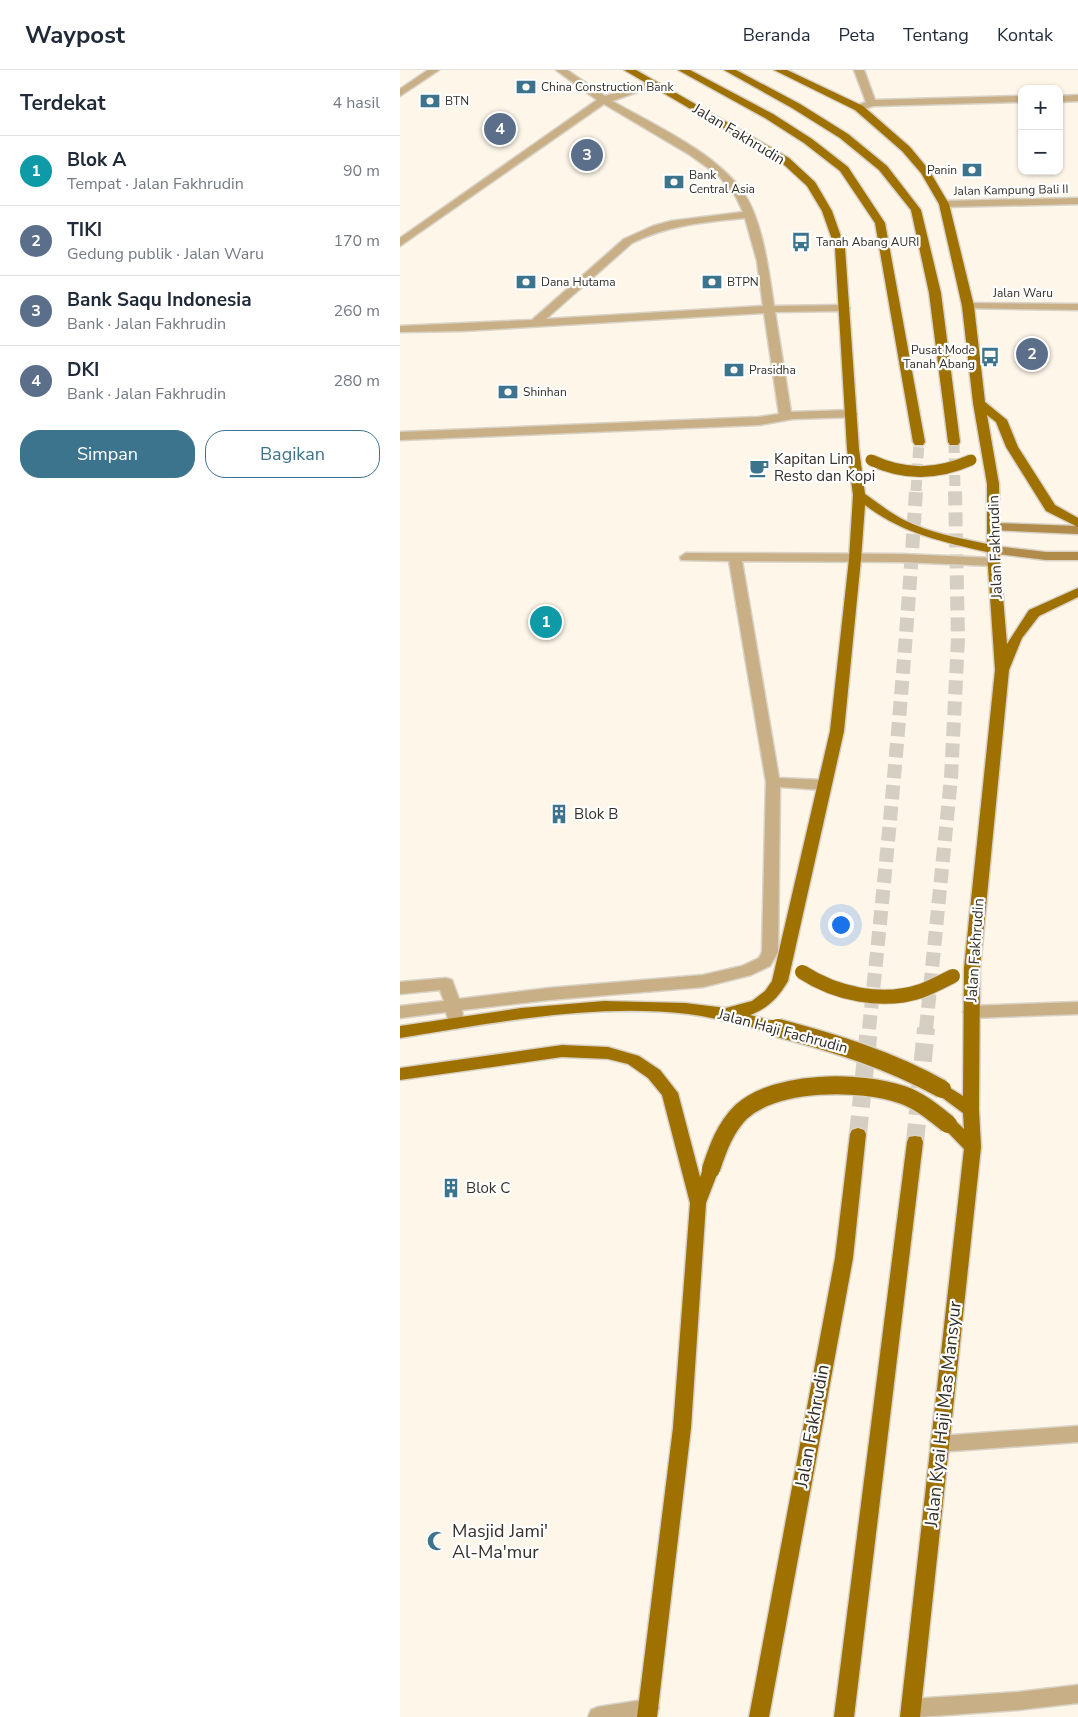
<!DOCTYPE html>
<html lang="id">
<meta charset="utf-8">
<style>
body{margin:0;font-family:"Nunito Sans",sans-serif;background:#f2f2f3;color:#1f2937}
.controls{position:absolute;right:15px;top:15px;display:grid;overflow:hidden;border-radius:10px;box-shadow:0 1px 4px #0004}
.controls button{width:45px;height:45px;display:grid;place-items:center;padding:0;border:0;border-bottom:1px solid #e0e1e3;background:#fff;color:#1f2937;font:25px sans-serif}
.you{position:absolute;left:440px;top:854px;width:18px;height:18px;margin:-12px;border:4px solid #fff;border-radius:50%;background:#1a73e8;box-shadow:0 0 0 8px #1a73e833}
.badge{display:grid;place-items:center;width:32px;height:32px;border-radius:50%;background:#3c748e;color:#fff;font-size:16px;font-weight:700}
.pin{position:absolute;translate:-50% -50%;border:2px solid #fff;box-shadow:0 1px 5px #0006}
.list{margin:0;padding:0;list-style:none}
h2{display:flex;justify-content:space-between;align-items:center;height:65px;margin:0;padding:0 20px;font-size:21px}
h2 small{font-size:16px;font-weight:400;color:#747a83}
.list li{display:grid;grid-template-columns:32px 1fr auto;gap:15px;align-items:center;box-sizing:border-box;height:70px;padding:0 20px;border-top:1px solid #e0e1e3}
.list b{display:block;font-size:19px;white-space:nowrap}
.list p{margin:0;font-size:16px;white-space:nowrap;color:#747a83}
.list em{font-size:16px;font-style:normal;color:#747a83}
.actions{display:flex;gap:10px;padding:15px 20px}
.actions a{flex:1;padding:11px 0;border:1px solid #3c748e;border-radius:20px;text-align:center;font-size:18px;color:#3c748e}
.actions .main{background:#3c748e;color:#fff}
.map{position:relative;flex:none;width:678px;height:1647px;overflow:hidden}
header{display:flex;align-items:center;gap:30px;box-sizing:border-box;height:70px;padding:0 25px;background:#fff;border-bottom:1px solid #e0e1e3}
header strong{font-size:24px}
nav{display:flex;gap:28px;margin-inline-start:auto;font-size:18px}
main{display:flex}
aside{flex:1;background:#fff}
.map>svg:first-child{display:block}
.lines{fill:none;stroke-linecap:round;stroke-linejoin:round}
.primary-tunnel-far2{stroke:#d5cec2;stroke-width:11;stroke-dasharray:11 5.5;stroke-linecap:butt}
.primary-tunnel-far1{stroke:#d5cec2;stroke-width:14;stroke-dasharray:14 7;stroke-linecap:butt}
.primary-tunnel{stroke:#d5cec2;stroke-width:18;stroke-dasharray:18 9;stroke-linecap:butt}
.service-casing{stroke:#d9d2c6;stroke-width:3}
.minor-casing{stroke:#d9d2c6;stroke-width:3}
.secondary-casing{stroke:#d9d2c6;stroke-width:3}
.primary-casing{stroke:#d9d2c6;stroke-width:3}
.service{fill:#c8af85;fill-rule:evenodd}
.minor{fill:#c8af85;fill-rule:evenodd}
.secondary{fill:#b18b49;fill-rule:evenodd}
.primary{fill:#9f7100;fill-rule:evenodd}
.primary-bridge-far2-casing{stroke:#d9d2c6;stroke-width:13;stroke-linecap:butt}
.primary-bridge-far1-casing{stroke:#d9d2c6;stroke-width:16;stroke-linecap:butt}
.primary-bridge-casing{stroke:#d9d2c6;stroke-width:21;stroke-linecap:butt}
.primary-bridge-far2{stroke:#9f7100;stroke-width:11}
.primary-bridge-far1{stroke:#9f7100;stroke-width:14}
.primary-bridge{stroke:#9f7100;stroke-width:18}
.labels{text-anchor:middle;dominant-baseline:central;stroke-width:4.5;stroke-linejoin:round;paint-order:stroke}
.far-poi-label{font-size:12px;fill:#353028;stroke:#fff;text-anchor:start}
.far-street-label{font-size:12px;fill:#353028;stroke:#fff}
.street-label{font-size:15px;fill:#353028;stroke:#fff}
.poi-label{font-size:15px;fill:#353028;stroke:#fff;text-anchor:start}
.near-street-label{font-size:18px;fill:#353028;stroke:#fff}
.near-poi-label{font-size:18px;fill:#353028;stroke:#fff;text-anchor:start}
</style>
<header>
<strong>Waypost</strong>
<nav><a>Beranda</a><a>Peta</a><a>Tentang</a><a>Kontak</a></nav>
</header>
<main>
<aside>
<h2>Terdekat<small>4 hasil</small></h2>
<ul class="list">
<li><span class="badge" style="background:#0f9aa8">1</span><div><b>Blok A</b><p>Tempat · Jalan Fakhrudin</p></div><em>90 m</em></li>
<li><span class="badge" style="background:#5c6f8a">2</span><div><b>TIKI</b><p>Gedung publik · Jalan Waru</p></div><em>170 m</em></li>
<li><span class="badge" style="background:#5c6f8a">3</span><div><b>Bank Saqu Indonesia</b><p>Bank · Jalan Fakhrudin</p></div><em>260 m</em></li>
<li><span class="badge" style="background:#5c6f8a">4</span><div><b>DKI</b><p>Bank · Jalan Fakhrudin</p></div><em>280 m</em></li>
</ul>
<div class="actions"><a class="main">Simpan</a><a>Bagikan</a></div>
</aside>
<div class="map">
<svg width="678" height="1647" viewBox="0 0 678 1647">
<rect width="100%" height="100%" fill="#fdf6e9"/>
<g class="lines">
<g class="primary-tunnel-far2">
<path d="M 554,372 L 555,421"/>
<path d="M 516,421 L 519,372"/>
</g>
<g class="primary-tunnel-far1">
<path d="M 469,959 C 488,780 505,600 516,420"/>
<path d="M 526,959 L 551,708 L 558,569 L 555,420"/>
</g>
<g class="primary-tunnel">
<path d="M 458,1064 L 469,958"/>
<path d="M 515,1072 L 526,958"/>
</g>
<defs>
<g id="service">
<path d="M 28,0 L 39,0 L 0,26 L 0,19 Z"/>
<path d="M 156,0 L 167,0 L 205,26 L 249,12 L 255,12 L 255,16 L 212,31 C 254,55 319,84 345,125 C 363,153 369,203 374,236 L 444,235 L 450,238 L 444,241 L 375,242 L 391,342 L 451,340 L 455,341 L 457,344 L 455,347 L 393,349 L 359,355 L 0,370 L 0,362 L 359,347 L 379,344 L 364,243 L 62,261 L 0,262 L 0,256 L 132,250 L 224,169 L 253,156 L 271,151 L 343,142 L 336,127 L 318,105 L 290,85 L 204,34 L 0,176 L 0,168 L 197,30 ZM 345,148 L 357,191 L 363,236 L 146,249 L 232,173 C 268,155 305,152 345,148 Z"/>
<path d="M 286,483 L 501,484 L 594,488 L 600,492 L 594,496 L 501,492 L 342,491 L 379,708 L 424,710 L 429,712 L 431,715 L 429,718 L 424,720 L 380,717 L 378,882 L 370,896 L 351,905 L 303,917 L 149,930 L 62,940 L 64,953 L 62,957 L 56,959 L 50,957 L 46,942 L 0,948 L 0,936 L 44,931 L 40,920 L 0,924 L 0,912 L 46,908 L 52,910 L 59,929 L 149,918 L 303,905 L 342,896 L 359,888 L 362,882 L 366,712 L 329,491 L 281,490 L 280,487 Z"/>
<path d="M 678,1356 L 678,1372 L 539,1382 L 532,1380 L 530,1374 L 532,1368 L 539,1366 Z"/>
</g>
<g id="minor">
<path d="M 454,0 L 464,0 L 475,30 L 622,26 L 622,32 L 473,36 L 459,41 L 455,40 L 455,36 L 466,32 Z"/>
<path d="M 678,25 L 678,31 L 659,32 L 659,26 Z"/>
<path d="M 678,128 L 678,134 L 544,137 L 539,134 L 544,131 Z"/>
<path d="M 568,233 L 678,234 L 678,240 L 564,238 L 562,236 L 564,234 Z"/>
<path d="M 678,932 L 678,944 L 571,948 L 565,946 L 563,942 L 565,938 L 571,936 Z"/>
<path d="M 678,1615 L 678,1633 L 618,1640 L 519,1647 L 505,1645 L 502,1638 L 505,1631 L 512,1629 L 618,1622 Z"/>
<path d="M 249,1629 L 256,1631 L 259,1638 L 256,1645 L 250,1647 L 188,1647 L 191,1640 L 198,1637 Z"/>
</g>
<g id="secondary">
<path d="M 595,453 L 678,456 L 678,464 L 591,460 L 589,457 Z"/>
<path d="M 595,476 L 646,482 L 678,482 L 678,490 L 646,490 L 590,483 L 589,480 L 590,477 Z"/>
</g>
<g id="primary">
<path d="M 224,0 L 236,0 L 389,88 L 415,112 L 432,141 L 445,178 L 459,379 L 465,424 C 478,433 490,443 504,450 C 530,463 559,468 587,474 L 587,414 L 573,333 L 562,236 L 539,134 L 521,103 L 502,81 L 455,40 L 374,0 L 387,0 L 463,36 L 510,77 L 529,100 L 549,134 L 574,236 L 585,332 L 607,350 L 618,377 L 655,435 L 678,448 L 678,457 L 646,441 L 606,377 L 596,352 L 587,345 L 599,414 L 600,492 L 607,574 L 629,540 L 678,518 L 678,527 L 639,546 L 622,568 L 609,600 L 580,898 L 579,1040 L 581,1077 L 520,1647 L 500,1647 L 564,1079 L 540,1054 L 542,1050 C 552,1046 557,1052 564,1059 L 563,1043 L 536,1023 L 534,1019 L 536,1015 L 542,1013 L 563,1026 L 564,898 L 595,600 L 587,482 C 543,472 501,463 465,435 L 461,489 L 444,661 L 388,911 C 378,928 368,938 350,945 L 379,953 L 381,957 L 379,961 L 373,963 C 344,955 317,948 288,944 C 192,933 94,953 0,968 L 0,956 L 121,938 L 204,931 L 285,933 L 326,938 L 352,931 L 365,921 L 372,911 L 430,661 L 449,489 L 453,425 L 447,379 L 435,178 L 422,141 L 407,116 L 381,92 Z"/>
<path d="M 278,0 L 290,0 L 373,44 L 412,69 L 448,97 L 485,153 L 525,372 L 523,375 L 515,375 L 513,372 L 475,153 L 440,101 L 404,73 L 365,48 Z"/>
<path d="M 324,0 L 336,0 L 400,34 L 448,64 L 487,96 L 521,140 L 541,223 L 560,372 L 558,375 L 550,375 L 548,372 L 529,223 L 511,140 L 479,100 L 440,68 L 392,38 Z"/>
<path d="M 162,975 L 208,977 L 239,986 L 260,1000 L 278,1023 L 300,1107 L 305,1094 L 311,1092 L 317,1094 L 319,1099 L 306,1133 L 291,1358 L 257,1647 L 237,1647 L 273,1358 L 290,1133 L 262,1025 L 248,1008 L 228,994 L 208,989 L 162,987 L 0,1010 L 0,998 Z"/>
<path d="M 458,1058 L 464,1060 L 466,1064 L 453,1188 L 369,1647 L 349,1647 L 435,1188 L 450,1064 L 452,1060 Z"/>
<path d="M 515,1066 L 521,1067 L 523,1072 L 454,1647 L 434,1647 L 507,1072 L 509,1067 Z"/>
</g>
</defs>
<use href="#service" class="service-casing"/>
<use href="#minor" class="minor-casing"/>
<use href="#secondary" class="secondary-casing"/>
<use href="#primary" class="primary-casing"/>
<use href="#service" class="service"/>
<use href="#minor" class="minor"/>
<use href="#secondary" class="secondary"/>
<use href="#primary" class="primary"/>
<defs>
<path id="primary-bridge-far2" d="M 471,390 C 505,406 537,405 571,390"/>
<g id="primary-bridge-far1">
<path d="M 402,902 C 436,924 482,934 521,921 C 532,917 543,911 553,906"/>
<path d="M 373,957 L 383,959"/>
</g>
<g id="primary-bridge">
<path d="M 378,958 C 435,973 490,990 542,1019"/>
<path d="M 311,1099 C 318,1078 325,1058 341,1042 C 377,1010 460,1010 503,1025 C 520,1031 534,1043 548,1054"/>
</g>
</defs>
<use href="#primary-bridge-far2" class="primary-bridge-far2-casing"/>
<use href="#primary-bridge-far1" class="primary-bridge-far1-casing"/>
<use href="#primary-bridge" class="primary-bridge-casing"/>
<use href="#primary-bridge-far2" class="primary-bridge-far2"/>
<use href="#primary-bridge-far1" class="primary-bridge-far1"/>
<use href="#primary-bridge" class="primary-bridge"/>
</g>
<defs>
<symbol id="bank-bare" viewBox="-9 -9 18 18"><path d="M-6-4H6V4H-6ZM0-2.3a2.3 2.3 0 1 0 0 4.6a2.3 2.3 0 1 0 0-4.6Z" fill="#3c748e" stroke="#fff" stroke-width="2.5" paint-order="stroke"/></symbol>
<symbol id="bus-bare" viewBox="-9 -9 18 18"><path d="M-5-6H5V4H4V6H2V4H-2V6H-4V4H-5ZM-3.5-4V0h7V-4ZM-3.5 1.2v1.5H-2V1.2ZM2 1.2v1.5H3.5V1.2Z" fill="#3c748e" stroke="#fff" stroke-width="2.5" paint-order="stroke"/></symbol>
<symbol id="cafe-bare" viewBox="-9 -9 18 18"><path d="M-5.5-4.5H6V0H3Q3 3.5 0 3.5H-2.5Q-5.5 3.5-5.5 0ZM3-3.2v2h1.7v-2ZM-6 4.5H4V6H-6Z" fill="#3c748e" stroke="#fff" stroke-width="2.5" paint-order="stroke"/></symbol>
<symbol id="building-bare" viewBox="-9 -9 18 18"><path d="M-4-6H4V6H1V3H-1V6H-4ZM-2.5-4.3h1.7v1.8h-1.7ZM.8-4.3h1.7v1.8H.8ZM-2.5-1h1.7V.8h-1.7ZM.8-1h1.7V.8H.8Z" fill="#3c748e" stroke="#fff" stroke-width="2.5" paint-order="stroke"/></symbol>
<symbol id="mosque-bare" viewBox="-9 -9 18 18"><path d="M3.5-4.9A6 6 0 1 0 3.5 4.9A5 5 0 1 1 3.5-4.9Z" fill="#3c748e" stroke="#fff" stroke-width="2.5" paint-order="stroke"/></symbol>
</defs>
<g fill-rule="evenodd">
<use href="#bank-bare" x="112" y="3" width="28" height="28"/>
<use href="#bank-bare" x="16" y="17" width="28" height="28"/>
<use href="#bank-bare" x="558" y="86" width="28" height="28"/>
<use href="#bank-bare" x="260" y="98" width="28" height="28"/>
<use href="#bus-bare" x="387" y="158" width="28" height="28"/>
<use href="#bank-bare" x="112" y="198" width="28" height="28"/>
<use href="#bank-bare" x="298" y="198" width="28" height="28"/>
<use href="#bus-bare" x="576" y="273" width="28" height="28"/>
<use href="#bank-bare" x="320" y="286" width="28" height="28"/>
<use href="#bank-bare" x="94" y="308" width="28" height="28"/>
<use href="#cafe-bare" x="345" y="384" width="28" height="28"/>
<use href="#building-bare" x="145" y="730" width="28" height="28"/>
<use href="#building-bare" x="37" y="1104" width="28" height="28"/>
<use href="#mosque-bare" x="23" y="1457" width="28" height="28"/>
</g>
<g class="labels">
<g class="far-poi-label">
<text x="141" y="17">China Construction Bank</text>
<text x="45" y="31">BTN</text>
<text x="557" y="100" text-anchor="end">Panin</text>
<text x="289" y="105">Bank<tspan x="289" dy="14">Central Asia</tspan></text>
<text x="416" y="172">Tanah Abang AURI</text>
<text x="141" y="212">Dana Hutama</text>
<text x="327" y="212">BTPN</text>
<text x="575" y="280" text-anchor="end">Pusat Mode<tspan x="575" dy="14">Tanah Abang</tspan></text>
<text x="349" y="300">Prasidha</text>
<text x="123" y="322">Shinhan</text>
</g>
<g class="far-street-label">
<text transform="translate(611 120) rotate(-1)">Jalan Kampung Bali II</text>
<text x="623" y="223">Jalan Waru</text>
</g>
<g class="street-label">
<text transform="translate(339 64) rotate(31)">Jalan Fakhrudin</text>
<text transform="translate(595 477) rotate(-92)">Jalan Fakhrudin</text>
<text transform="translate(575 880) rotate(-86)">Jalan Fakhrudin</text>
<text transform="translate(383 961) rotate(15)">Jalan Haji Fachrudin</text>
</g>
<g class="poi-label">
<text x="374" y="389">Kapitan Lim<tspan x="374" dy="17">Resto dan Kopi</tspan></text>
<text x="174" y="744">Blok B</text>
<text x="66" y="1118">Blok C</text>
</g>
<g class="near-street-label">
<text transform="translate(543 1344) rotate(-84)">Jalan Kyai Haji Mas Mansyur</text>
<text transform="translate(412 1356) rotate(-80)">Jalan Fakhrudin</text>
</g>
<g class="near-poi-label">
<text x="52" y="1461">Masjid Jami'<tspan x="52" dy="21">Al-Ma'mur</tspan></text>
</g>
</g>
</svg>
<div class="controls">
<button>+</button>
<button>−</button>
</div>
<div class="you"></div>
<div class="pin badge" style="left:146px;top:552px;background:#0f9aa8">1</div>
<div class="pin badge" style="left:632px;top:284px;background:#5c6f8a">2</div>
<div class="pin badge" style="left:187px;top:85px;background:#5c6f8a">3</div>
<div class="pin badge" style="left:100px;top:59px;background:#5c6f8a">4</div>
</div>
</main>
